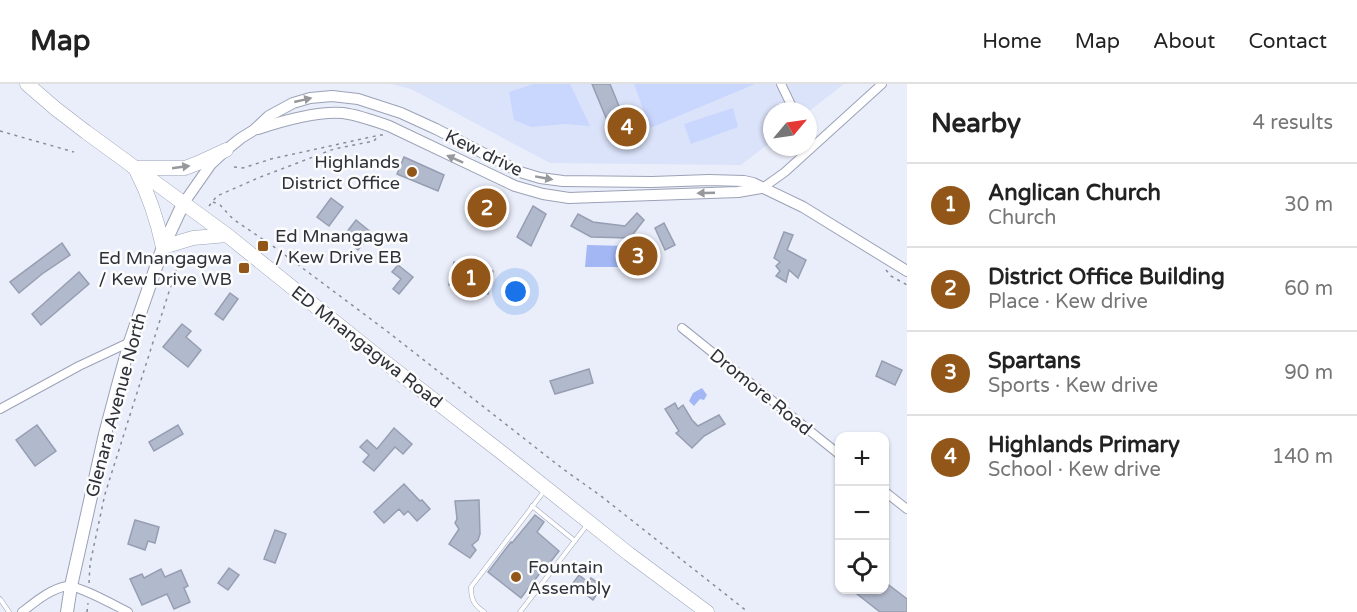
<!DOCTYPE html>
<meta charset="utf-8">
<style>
body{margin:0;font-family:"Varela Round",sans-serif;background:#f6f6f6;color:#222}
.controls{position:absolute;right:18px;bottom:18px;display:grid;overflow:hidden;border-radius:12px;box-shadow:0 2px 4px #0004}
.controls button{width:54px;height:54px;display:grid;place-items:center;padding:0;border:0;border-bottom:2px solid #e0e0e0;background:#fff;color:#222;font:30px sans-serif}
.compass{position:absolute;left:763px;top:18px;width:54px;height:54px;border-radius:50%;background:#fff;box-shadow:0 2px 4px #0004;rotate:61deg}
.you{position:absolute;left:516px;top:208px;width:21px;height:21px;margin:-15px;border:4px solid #fff;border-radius:50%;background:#1a73e8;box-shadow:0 0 0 9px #1a73e833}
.badge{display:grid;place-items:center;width:39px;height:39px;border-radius:50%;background:#925618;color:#fff;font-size:20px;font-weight:700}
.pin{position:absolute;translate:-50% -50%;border:3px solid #fff;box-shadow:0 2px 6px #0006}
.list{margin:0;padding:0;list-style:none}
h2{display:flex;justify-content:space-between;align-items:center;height:78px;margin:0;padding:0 24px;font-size:26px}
h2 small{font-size:20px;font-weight:400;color:#767676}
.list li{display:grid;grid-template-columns:39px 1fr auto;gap:18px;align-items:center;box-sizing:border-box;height:84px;padding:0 24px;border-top:2px solid #e0e0e0}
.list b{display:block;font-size:22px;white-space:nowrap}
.list p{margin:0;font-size:20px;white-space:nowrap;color:#767676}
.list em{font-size:20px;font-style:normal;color:#767676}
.icon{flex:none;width:33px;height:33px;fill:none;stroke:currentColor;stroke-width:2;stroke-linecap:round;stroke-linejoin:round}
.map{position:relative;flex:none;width:907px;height:528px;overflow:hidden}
header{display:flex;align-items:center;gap:36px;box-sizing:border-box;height:84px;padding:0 30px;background:#fff;border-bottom:2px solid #e0e0e0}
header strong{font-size:28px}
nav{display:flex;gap:33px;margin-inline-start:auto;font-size:21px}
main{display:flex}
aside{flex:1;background:#fff}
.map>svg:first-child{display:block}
.built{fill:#dbe3fa}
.green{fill:#c9d6fe}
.water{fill:#a3b7f4}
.building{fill:#b1b9cd;stroke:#979eb2;stroke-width:1.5}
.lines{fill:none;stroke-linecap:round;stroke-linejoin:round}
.service-casing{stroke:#9ba2b6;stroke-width:5}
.minor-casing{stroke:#9ba2b6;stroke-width:10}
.tertiary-casing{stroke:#9ba2b6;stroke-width:12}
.secondary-casing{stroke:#9ba2b6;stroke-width:14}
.trunk-casing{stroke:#9ba2b6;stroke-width:15}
.path{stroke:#888c96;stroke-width:1.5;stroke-dasharray:3 4.5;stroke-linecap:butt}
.service{stroke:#fff;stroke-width:4}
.minor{stroke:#fff;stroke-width:8}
.tertiary{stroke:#fff;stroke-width:10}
.secondary{stroke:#fff;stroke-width:12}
.trunk{stroke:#fff;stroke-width:14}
.oneway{fill:#96989c}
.poi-dot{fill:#925618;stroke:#fcfcfc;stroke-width:2}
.labels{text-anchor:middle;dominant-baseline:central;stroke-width:5;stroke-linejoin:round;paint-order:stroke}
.street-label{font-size:18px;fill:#2e3139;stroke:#fcfcfc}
.poi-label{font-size:18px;fill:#2e3139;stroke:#fcfcfc;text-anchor:end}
</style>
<header>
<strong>Map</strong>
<nav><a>Home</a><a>Map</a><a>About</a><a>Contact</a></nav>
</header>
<main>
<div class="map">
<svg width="907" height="528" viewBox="0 0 907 528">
<rect width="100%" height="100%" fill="#eaeefb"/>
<path class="built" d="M 391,0 L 844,0 L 808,28 L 808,27 L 772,27 L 772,57 L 741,81 L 550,79 L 411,5 Z"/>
<g class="green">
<path d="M 533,0 L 570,0 L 590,42 L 565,40 L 531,43 L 514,36 L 509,8 Z"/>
<path d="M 634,0 L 755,0 L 650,44 Z"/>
<path d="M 733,24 L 738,43 L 691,60 L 684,40 Z"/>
</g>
<g class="water">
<path d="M 587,161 L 628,162 L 628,183 L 585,183 Z"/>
<path d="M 702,304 L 707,311 L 704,316 L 700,315 L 694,322 L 689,317 L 693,309 Z"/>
</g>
<g class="building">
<path d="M 592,0 L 610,0 L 625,37 L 626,48 L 623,52 L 615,52 L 612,48 Z"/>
<path d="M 404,73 L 444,91 L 438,107 L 397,90 Z"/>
<path d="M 479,113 L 501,122 L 495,135 L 474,126 Z"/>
<path d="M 331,114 L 343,123 L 329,142 L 317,133 Z"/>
<path d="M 533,122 L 546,130 L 531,162 L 517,153 Z"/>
<path d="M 637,129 L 644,136 L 630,154 L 591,153 L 571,142 L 578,130 L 593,138 L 625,142 Z"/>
<path d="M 356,136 L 372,149 L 358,166 L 343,153 Z"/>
<path d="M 664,139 L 675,161 L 665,166 L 655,144 Z"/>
<path d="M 784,148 L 793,151 L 787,166 L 806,176 L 798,194 L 789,186 L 786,198 L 776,192 L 780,187 L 776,182 L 780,178 L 774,174 Z"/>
<path d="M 62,159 L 70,171 L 42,190 L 19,209 L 10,198 Z"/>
<path d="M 454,178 L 493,187 L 488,210 L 449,201 Z"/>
<path d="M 398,181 L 413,193 L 399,210 L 393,205 L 401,195 L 392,188 Z"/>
<path d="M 79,188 L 89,200 L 41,241 L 32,230 Z"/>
<path d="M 230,209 L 238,215 L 223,236 L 215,230 Z"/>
<path d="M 182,240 L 191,247 L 186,253 L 201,266 L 188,283 L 163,263 Z"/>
<path d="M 882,277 L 902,286 L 895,301 L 876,292 Z"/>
<path d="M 589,285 L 593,299 L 555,310 L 550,297 Z"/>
<path d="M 675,319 L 678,325 L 683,321 L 692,336 L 698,342 L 719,331 L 725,340 L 704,352 L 692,364 L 676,349 L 679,347 L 665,325 Z"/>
<path d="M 37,341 L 56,367 L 35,382 L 16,356 Z"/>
<path d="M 178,341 L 183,350 L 154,367 L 149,358 Z"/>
<path d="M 394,344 L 412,360 L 403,370 L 395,363 L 374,387 L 363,378 L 369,371 L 360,363 L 367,356 L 377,365 Z"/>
<path d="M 404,400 L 420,417 L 422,416 L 430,425 L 417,437 L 408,427 L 404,431 L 399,425 L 384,439 L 374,428 Z"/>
<path d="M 479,416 L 480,450 L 478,456 L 472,461 L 476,466 L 470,474 L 449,460 L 459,445 L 455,439 L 457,435 L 455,417 Z"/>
<path d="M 535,431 L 544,438 L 537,448 L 559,467 L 548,481 L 547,480 L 521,514 L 488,488 L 511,458 L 512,459 Z"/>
<path d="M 135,436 L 159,443 L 155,459 L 148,457 L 145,466 L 128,460 Z"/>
<path d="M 275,446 L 286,450 L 275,479 L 264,475 Z"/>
<path d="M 229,484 L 239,491 L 228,506 L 218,499 Z"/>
<path d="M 161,485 L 165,493 L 181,486 L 188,502 L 184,504 L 190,518 L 174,525 L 167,510 L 142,521 L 130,495 L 142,490 L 144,494 Z"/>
<path d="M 579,491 L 588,498 L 591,494 L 598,499 L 595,504 L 599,507 L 593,516 L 582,508 L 580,510 L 570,503 Z"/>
<path d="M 885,498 L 907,515 L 907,528 L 880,528 L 852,506 L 885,506 Z"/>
</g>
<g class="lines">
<defs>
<g id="service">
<path d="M 532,422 L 575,457"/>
<path d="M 0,515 L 9,528"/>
<path d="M 484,528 C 474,521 471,516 471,503 L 545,406"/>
<path d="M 520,528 L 587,441"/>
</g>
<g id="minor">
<path d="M 781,0 L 794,27"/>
<path d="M 764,103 L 785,88 L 882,0"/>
<path d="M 682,244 L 840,371"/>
<path d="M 0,325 L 79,282 L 130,258"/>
<path d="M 884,407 L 907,425"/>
<path d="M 22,528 C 35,518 50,505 67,502 C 78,501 116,522 128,528"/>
</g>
<g id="tertiary">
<path d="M 258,45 C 282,37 318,27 343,29 C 358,31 375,37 389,42 L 515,102 L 543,110 L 569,114 L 738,108 L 761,104"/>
<path d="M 183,120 L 211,80 L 226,66 L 241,54 L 254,46 L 269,32 L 293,19 L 310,14 L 332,12 L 358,15 L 401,29 L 436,45 L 520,88 L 540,94 L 563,97 L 652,98 L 709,96 L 744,97 L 753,99 L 803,123 L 907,187"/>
</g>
<path id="secondary" d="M 67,528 L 71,502 L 105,350 L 118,301 L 130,258 L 163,163 L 183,120"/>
<g id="trunk">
<path d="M 27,0 L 56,25 L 86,48 L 227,151 L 376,271 L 506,372 L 629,470 L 707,528"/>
<path d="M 134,84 L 185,84 L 198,79 L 226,66"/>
<path d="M 137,88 C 150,113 157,135 163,163 L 193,154 L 227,151"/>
</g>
</defs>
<use href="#service" class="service-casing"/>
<use href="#minor" class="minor-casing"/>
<use href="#tertiary" class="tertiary-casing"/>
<use href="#secondary" class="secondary-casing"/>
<use href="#trunk" class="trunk-casing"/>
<g class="path">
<path d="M 0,47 L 74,68"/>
<path d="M 234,83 L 243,84 L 271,75 L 380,51 L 383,51"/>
<path d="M 213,118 L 220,121 L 233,135 L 277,165 L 388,248 L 563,385 L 601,412 L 748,528"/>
<path d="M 209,122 L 217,112 L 258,94 L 334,65 L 374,57 L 379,51"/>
<path d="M 886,186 L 891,192 L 907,201"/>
<path d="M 89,499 L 90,480 L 105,410 L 173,195 L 182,170"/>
<path d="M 87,528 L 88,519"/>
</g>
<use href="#service" class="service"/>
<use href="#minor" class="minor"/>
<use href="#tertiary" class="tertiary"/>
<use href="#secondary" class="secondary"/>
<use href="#trunk" class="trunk"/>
</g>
<defs><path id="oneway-solid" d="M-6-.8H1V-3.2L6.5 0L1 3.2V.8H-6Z" transform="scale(1.5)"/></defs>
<g class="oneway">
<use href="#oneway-solid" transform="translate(303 16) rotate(-13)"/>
<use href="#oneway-solid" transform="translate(455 75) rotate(-156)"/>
<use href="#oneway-solid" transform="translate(181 83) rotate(-8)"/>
<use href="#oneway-solid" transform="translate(544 94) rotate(10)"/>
<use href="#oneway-solid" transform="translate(706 109) rotate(178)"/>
</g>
<g class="poi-dot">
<circle cx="412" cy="88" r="6"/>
<rect x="257" y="156" width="12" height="12" rx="3"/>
<rect x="238" y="178" width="12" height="12" rx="3"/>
<circle cx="516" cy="493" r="6"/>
</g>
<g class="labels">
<g class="street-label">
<text transform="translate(484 69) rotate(26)">Kew drive</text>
<text transform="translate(367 263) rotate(38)">ED Mnangagwa Road</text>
<text transform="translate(761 308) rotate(39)">Dromore Road</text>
<text transform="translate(116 321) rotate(-75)">Glenara Avenue North</text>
</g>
<g class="poi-label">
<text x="400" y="78">Highlands<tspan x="400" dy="21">District Office</tspan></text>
<text x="275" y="152" text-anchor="start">Ed Mnangagwa<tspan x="275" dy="21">/ Kew Drive EB</tspan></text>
<text x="232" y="174">Ed Mnangagwa<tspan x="232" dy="21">/ Kew Drive WB</tspan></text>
<text x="528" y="483" text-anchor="start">Fountain<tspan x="528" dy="21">Assembly</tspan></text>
</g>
</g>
</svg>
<div class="controls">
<button>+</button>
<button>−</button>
<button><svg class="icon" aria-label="locate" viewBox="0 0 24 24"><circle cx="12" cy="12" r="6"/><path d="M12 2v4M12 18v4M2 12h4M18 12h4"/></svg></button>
</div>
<svg class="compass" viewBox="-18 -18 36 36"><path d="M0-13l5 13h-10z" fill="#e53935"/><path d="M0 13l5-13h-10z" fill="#767676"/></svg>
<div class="you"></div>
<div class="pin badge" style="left:471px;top:194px">1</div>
<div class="pin badge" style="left:487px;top:124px">2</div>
<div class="pin badge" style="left:638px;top:172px">3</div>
<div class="pin badge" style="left:627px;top:43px">4</div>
</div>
<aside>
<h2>Nearby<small>4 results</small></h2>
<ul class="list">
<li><span class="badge">1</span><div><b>Anglican Church</b><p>Church</p></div><em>30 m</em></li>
<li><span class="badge">2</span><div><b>District Office Building</b><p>Place · Kew drive</p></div><em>60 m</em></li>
<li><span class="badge">3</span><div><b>Spartans</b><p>Sports · Kew drive</p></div><em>90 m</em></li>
<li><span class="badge">4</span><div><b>Highlands Primary</b><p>School · Kew drive</p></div><em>140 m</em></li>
</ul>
</aside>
</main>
